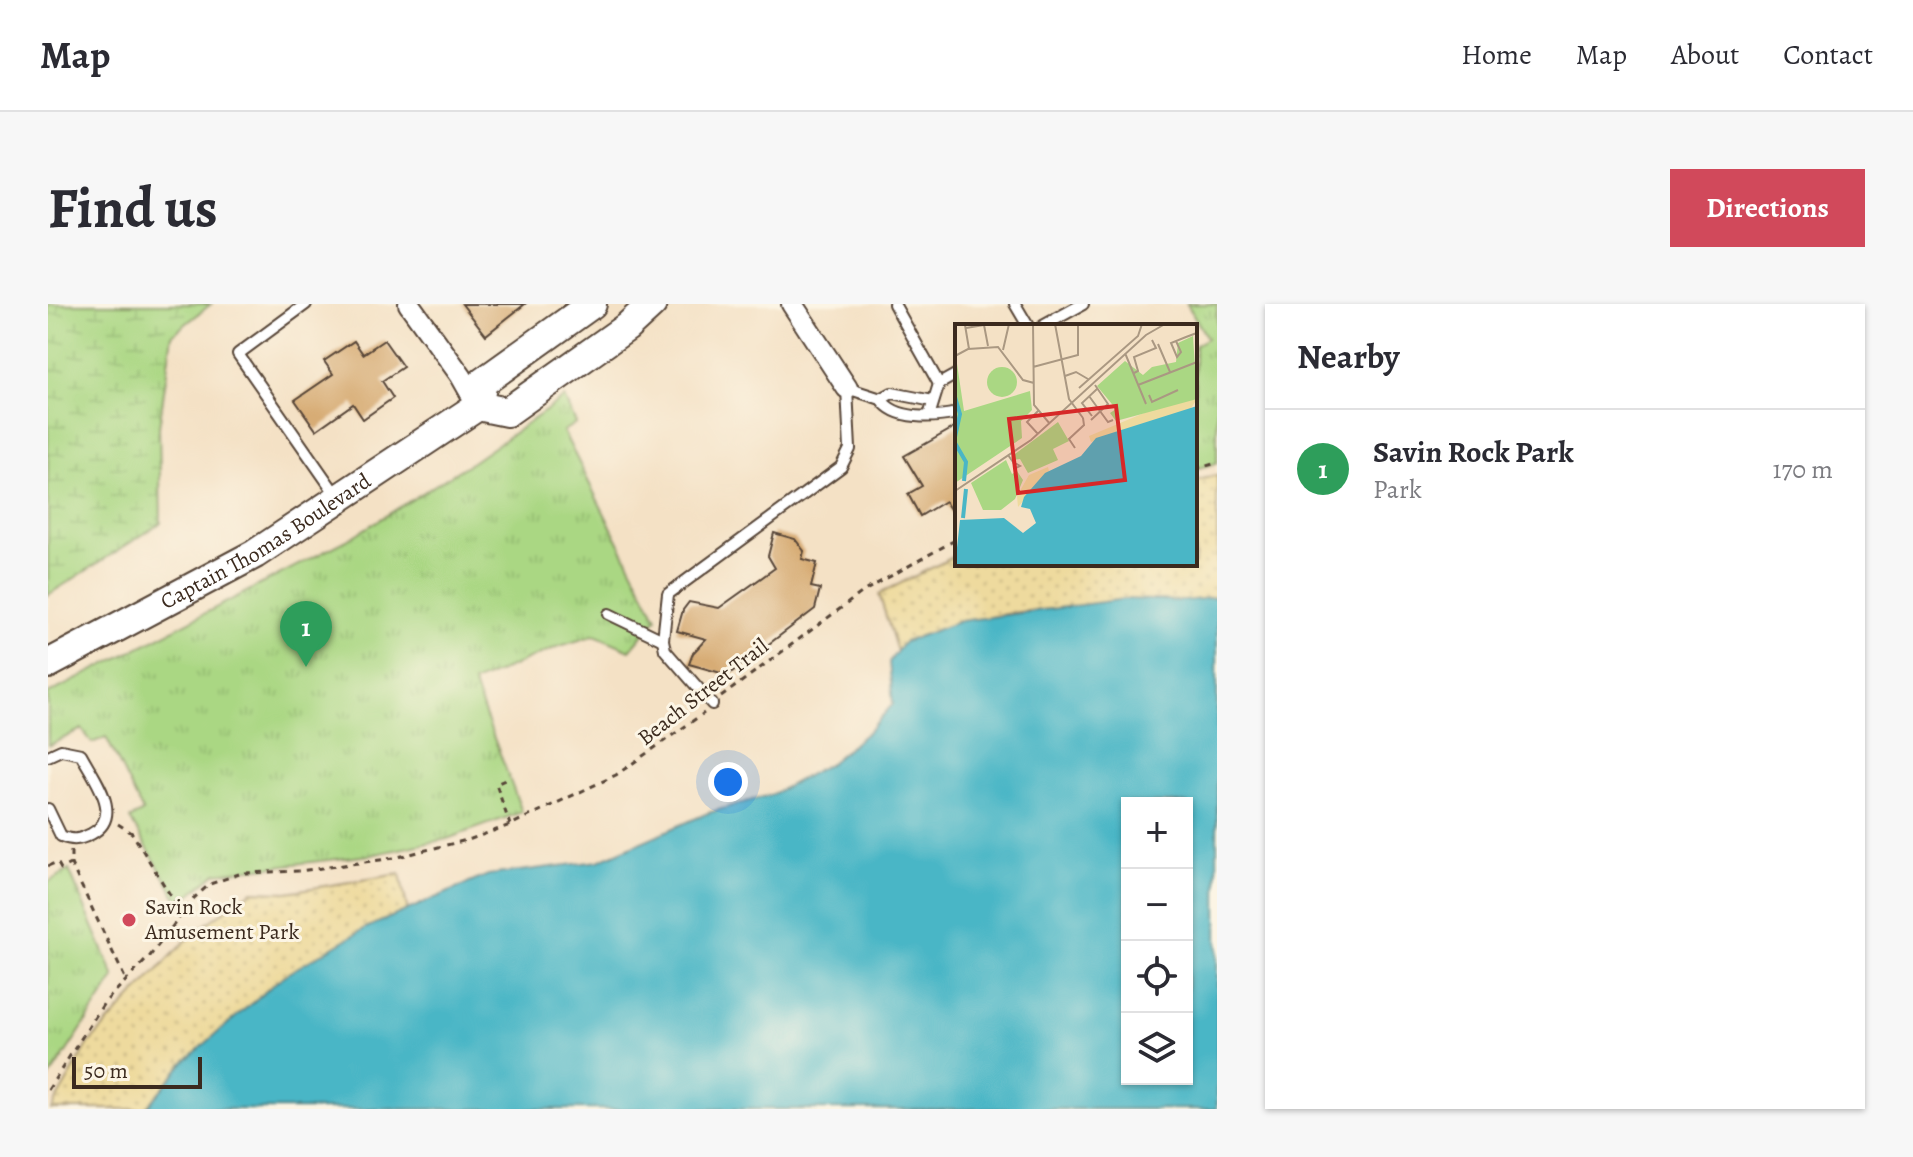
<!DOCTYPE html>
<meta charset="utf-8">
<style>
body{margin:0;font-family:Alegreya,serif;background:#f7f7f7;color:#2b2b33}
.controls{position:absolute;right:24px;bottom:24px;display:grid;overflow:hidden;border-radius:0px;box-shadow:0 2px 6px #0004}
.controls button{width:72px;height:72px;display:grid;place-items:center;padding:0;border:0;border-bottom:2px solid #e1e1e2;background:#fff;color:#2b2b33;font:40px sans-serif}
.scale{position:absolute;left:24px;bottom:20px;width:130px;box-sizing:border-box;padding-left:8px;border:4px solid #3b2a1e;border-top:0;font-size:22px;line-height:28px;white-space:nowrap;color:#3b2a1e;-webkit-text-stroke:6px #fcf5e5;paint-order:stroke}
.you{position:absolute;left:680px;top:478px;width:28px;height:28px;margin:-20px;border:6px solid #fff;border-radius:50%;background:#1a73e8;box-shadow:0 0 0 12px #1a73e833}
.badge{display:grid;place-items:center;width:52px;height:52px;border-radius:50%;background:#d1495b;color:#fff;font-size:26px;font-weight:700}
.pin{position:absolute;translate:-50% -66px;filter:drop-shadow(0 2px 4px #0008)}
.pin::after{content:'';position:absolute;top:42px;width:28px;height:24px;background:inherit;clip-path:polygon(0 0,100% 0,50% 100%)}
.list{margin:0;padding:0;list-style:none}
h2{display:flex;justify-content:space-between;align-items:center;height:104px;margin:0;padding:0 32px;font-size:34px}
h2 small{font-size:26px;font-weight:400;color:#7c7c81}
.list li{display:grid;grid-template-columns:52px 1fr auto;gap:24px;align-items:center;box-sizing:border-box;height:120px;padding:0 32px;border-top:2px solid #e1e1e2}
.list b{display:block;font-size:30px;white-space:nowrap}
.list p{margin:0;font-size:26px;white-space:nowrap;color:#7c7c81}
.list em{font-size:26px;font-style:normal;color:#7c7c81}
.icon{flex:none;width:44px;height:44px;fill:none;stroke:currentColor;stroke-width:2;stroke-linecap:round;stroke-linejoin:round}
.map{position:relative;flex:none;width:1169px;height:805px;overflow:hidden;border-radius:0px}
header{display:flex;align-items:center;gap:48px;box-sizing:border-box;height:112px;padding:0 40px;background:#fff;border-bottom:2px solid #e1e1e2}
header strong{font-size:38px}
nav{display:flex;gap:44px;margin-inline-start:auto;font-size:28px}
.intro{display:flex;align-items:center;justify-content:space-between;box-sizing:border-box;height:192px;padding:0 48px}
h1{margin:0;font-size:56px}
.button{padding:20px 36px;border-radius:0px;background:#d1495b;color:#fff;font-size:28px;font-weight:700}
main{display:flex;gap:48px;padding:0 48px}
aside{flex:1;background:#fff;border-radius:0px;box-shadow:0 2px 6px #0004}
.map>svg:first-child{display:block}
.wetland{fill:url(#wetland-marsh);stroke:#728050;stroke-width:2}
.sand{fill:url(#sand-dots);stroke:#94825e;stroke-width:2}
.park{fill:url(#park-tufts);stroke:#728050;stroke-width:2}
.water{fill:#4ab6c6;stroke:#427072;stroke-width:2;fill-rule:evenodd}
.building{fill:#d7ac75}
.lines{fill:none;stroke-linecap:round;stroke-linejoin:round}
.lane-casing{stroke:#574537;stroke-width:14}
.street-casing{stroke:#574537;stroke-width:24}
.secondary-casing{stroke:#574537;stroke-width:32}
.path{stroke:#574537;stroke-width:3;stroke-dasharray:6 6;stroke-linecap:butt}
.lane{stroke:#fff;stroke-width:10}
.street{stroke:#fff;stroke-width:20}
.secondary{stroke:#fff;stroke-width:28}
.poi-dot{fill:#d1495b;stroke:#fcf5e5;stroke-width:3}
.labels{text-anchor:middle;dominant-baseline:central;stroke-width:6;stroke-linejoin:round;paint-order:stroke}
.street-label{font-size:22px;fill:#3b2a1e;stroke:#fcf5e5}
.poi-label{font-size:22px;fill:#3b2a1e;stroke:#fcf5e5;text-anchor:start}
.inset-river{fill:none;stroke:#4ab6c6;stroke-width:4}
.inset-road{fill:none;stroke:#aa9882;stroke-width:2}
.view{fill:#d62828;fill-opacity:0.15;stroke:#d62828;stroke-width:4}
.inset-edge{fill:none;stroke:#3b2a1e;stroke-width:4}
</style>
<header>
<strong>Map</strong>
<nav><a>Home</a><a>Map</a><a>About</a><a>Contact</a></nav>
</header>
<div class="intro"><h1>Find us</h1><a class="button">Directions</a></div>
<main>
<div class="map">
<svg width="1169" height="805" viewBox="0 0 1169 805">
<defs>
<pattern id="wetland-marsh" width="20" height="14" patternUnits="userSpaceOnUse" patternTransform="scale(2)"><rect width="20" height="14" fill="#aad783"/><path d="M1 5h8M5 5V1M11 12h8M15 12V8" fill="none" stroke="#93b971"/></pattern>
<pattern id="sand-dots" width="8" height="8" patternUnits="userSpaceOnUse" patternTransform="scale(2)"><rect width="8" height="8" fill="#eeda9e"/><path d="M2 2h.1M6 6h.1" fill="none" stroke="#cdbb88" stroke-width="1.8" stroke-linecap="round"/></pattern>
<pattern id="park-tufts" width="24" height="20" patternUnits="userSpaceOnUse" patternTransform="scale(2)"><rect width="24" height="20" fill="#aad783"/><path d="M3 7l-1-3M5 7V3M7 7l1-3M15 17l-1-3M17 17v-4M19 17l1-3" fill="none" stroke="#93b971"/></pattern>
</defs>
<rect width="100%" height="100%" fill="#fcf5e5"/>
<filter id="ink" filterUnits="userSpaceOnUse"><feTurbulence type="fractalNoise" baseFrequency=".0125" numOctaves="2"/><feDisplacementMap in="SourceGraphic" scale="16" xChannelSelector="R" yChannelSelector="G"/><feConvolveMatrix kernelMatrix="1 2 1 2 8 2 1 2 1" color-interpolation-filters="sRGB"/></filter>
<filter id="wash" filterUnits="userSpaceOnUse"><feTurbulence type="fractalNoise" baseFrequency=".006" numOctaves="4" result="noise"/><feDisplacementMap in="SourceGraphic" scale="32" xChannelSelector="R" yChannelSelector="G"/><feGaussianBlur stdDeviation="1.8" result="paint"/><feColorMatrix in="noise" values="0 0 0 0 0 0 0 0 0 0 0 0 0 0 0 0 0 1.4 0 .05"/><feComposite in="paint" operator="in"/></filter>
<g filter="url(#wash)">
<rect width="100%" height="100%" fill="#f4e1c5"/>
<path class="wetland" d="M 0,0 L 163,0 L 124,31 L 111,123 L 113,219 L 0,291 Z"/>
<g class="sand">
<path d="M 1169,171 L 1169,308 C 1105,308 986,296 928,317 C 902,327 877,346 853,360 L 831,290 L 909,251 L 909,260 L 1147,260 L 1147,177 Z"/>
<path d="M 352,570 L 360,608 L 318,624 L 136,758 L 97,805 L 3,805 L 41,739 L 144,630 L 204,587 L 239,588 Z"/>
</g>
<g class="park">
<path d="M 1139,0 L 1169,0 L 1169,159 L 1147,165 L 1147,41 L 1159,34 Z"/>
<path d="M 516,94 L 528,119 L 515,127 L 609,314 L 582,346 L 547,331 L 509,343 L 425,379 L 474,508 L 399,535 L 323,551 L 168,569 L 132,599 L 82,515 L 95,508 L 58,433 L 44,439 L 34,425 L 0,442 L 0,390 L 299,236 L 424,158 Z"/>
<path d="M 21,566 L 67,674 L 0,776 L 0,578 Z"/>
</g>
<path class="water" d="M 1169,293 L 1169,805 L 97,805 L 136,758 L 235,672 L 318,624 L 440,571 L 550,557 L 660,509 L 725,490 L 782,459 L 821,427 L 845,400 L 841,358 L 856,338 L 912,317 L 1077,295 L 1136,297 ZM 1079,499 L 1139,499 L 1139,775 L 1079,775 Z"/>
<g id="blocks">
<g class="building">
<path d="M 414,0 L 477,0 L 438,31 Z"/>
<path d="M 336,36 L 355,63 L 334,77 L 345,94 L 315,115 L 305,100 L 268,126 L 247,96 L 285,70 L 276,57 L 306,37 L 315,50 Z"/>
<path d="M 909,122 L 909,217 L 897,197 L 872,212 L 860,190 L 874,182 L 856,152 Z"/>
<path d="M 726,229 L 747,235 L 756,247 L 754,255 L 769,259 L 763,283 L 772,285 L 767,305 L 680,371 L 641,360 L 645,349 L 658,335 L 629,327 L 635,306 L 641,298 L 671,304 L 727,264 L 720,252 Z"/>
</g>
</g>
</g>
<g filter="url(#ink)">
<use href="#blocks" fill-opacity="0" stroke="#574537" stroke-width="2"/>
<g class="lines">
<defs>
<g id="lane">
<path d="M 258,0 L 190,50 L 289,192"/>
<path d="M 846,0 L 891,80"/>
<path d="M 967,0 L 980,22"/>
<path d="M 995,22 L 1035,0"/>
<path d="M 885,97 L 844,89 L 833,95 C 847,117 887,114 909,109"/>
<path d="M 881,112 L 891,80 L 909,70"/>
<path d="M 561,310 L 615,336"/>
<path d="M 664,400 L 617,346 L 615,336 L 620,290 L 793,163 L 802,145 L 799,84 L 833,95"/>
<path d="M 0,452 L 13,446 L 33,450 C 46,475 77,512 43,530 C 31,536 25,537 13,532 L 0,505"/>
</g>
<g id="street">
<path d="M 361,0 L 413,72 L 430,102"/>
<path d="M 744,0 L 799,84"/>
</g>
<g id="secondary">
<path d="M 430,102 L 459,108 L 579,23 L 604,0"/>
<path id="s1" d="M 0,360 L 207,250 L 430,102 L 435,78 L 544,0"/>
</g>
</defs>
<use href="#lane" class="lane-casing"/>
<use href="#street" class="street-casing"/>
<use href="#secondary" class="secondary-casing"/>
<g class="path">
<path d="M 1147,165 L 1169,159"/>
<path d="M 673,393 L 816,287 L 909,235"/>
<path d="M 457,476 L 448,480 L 462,521"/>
<path d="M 70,520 L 84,529 L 132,607"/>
<path d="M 23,547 L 23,560 L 77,674"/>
<path d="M 0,562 L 9,558 L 13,565 L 22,560"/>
<path d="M 0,786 L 56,699 L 102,652 L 146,594 L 162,580 L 194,569 L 252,567 L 346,554 L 423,535 L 462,521 L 568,471 L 656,409"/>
</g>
<use href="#lane" class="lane"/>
<use href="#street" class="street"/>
<use href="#secondary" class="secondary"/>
</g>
</g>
<circle class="poi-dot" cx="81" cy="616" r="8"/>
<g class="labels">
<g class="street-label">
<text stroke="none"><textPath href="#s1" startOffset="250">Captain Thomas Boulevard</textPath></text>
<text transform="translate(655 388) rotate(-38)">Beach Street Trail</text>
</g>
<g class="poi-label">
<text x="97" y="603">Savin Rock<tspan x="97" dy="25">Amusement Park</tspan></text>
</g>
</g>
<g transform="translate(907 20)">
<rect width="242" height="242" fill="#f4e1c5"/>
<path d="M32 58a15 15 0 1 1 30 0a15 15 0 1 1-30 0Z" fill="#aad783"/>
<path d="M 1,33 L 9,87 L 75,67 L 77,86 L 66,97 L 67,114 L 0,159 Z" fill="#aad783"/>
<path d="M 242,75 L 233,89 L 136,118 L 134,112 L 201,84 ZM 93,143 L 94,147 L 63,183 L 62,172 L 74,151 Z" fill="#eeda9e"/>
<path d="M 238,12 L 242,75 L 161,97 L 155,89 L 161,85 L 142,62 L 170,37 L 188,51 L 197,43 L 221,38 L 223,19 ZM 103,98 L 114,117 L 98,125 L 103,136 L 73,149 L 65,135 L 58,136 L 56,133 ZM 51,136 L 57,150 L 62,147 L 68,156 L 60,175 L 46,186 L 28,186 L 16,159 Z" fill="#aad783"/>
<path d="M 242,82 L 242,242 L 0,242 L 5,196 L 49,194 L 68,209 L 81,199 L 75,185 L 66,183 L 69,173 L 90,149 L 126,132 L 141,114 Z" fill="#4ab6c6"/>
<path class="inset-river" d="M 0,73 L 5,90 L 0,113M 0,119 L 11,138 L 9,157M 8,194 L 11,165"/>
<path class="inset-road" d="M 78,0 L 79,81 L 95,100M 100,0 L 114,75 L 128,94M 10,1 L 14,25M 11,4 L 29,1 L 33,22M 221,17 L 226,28 L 222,33 L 216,19 L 231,13 L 239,10 L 242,9M 203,20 L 215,48M 48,26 L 54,0M 170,29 L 191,80M 0,32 L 13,25 L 43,23 L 68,56 L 79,59M 78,43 L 123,31 L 123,0M 179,49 L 183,47 L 179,33 L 201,24 L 197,16M 110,52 L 121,48 L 133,55M 183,61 L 242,38M 124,64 L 183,12 L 187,0M 194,71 L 197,78 L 223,66M 134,72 L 153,98 L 158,96M 137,92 L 127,79 L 142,65M 136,96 L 153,80 L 140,61M 83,110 L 72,98 L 83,87M 120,124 L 114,115 L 129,101 L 128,94M 53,131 L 58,138 L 61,144 L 65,142 L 58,138M 0,167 L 76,116 L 191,11 L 210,0"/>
<path class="view" d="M 161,82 L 170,156 L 63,169 L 54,95 Z"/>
<rect width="242" height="242" class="inset-edge"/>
</g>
</svg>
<div class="controls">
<button>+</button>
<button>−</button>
<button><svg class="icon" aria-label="locate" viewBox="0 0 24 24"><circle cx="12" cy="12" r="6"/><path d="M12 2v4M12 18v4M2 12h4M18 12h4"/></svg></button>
<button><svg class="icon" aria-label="layers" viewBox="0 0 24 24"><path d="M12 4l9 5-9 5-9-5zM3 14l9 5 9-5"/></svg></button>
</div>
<div class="scale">50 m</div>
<div class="you"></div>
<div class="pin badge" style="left:258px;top:363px;background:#2e9e5b">1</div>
</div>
<aside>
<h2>Nearby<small></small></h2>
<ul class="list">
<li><span class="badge" style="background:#2e9e5b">1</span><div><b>Savin Rock Park</b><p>Park</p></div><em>170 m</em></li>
</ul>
</aside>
</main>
